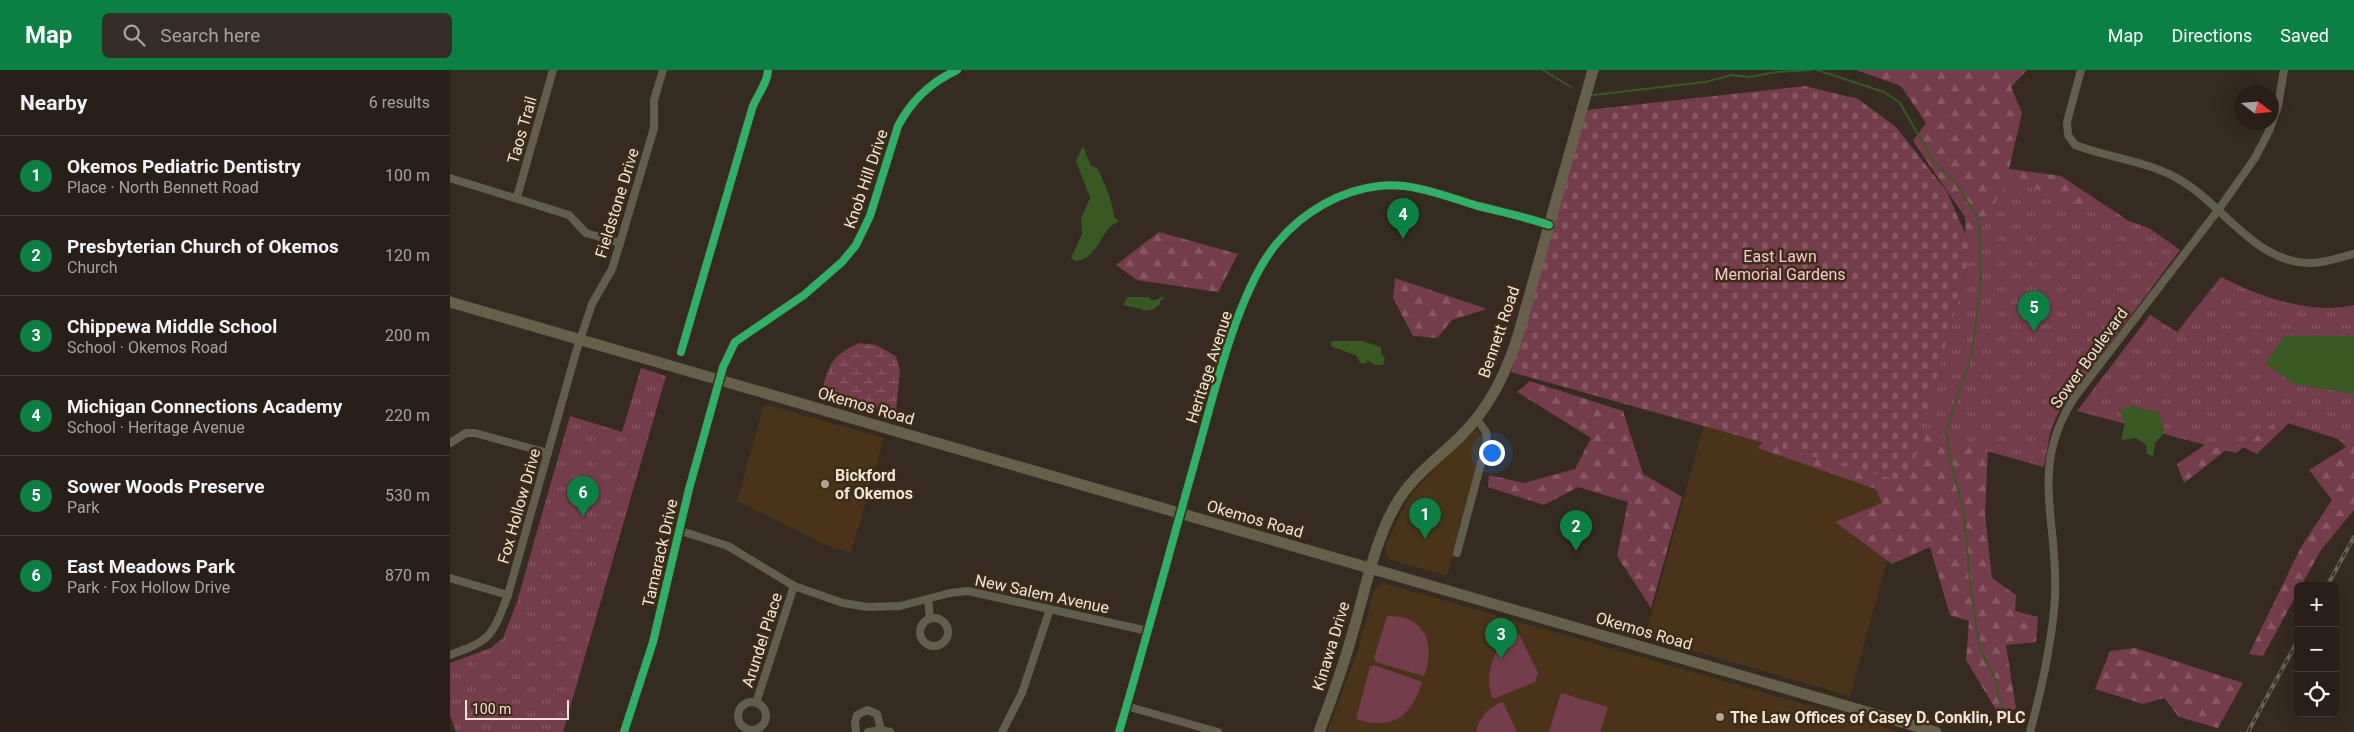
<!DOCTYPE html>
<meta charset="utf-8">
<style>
body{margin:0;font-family:Roboto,sans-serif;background:#342d25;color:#f1f3f6}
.controls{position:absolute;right:15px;bottom:15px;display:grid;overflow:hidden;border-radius:8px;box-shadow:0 5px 20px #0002}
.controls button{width:45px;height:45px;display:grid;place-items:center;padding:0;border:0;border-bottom:1px solid #443e37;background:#282018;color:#f1f3f6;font:25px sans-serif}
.compass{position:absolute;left:1784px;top:15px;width:45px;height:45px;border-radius:50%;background:#282018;box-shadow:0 5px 20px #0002;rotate:106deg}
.scale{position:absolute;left:15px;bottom:12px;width:104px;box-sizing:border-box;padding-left:5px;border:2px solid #f1e5d9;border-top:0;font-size:14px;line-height:18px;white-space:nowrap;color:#f1e5d9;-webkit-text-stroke:4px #3e2c17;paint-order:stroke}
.you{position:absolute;left:1041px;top:382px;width:18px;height:18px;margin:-12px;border:4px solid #fff;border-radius:50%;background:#1a73e8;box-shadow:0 0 0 8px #1a73e833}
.badge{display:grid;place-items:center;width:32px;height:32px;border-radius:50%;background:#0b8043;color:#fff;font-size:16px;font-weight:700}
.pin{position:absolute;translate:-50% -41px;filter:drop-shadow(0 1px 2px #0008)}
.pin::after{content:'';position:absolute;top:26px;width:18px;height:15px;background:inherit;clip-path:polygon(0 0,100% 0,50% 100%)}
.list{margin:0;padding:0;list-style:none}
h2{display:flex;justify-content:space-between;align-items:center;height:65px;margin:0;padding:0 20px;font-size:21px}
h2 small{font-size:16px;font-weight:400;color:#a5a3a2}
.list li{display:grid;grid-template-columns:32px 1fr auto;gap:15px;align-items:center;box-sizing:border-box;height:80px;padding:0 20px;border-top:1px solid #443e37}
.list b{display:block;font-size:19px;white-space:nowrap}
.list p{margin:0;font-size:16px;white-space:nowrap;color:#a5a3a2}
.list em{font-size:16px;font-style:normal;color:#a5a3a2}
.icon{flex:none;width:28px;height:28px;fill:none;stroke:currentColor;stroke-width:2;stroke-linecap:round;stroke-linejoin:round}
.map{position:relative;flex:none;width:1904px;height:662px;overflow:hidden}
header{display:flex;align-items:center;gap:30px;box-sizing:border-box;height:70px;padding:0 25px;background:#0b8043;color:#fff}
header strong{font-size:24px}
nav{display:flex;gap:28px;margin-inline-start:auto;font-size:18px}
.search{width:350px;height:45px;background:#342d25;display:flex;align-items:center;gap:12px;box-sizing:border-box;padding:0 18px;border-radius:8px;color:#a5a3a2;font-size:19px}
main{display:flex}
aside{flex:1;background:#282018}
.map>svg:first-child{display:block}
.built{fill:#49341a}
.forest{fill:url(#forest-firs)}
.wetland{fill:url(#wetland-marsh)}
.cemetery{fill:url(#cemetery-stones)}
.park{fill:url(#park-tufts)}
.pitch{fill:#743d4b}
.water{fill:#385921}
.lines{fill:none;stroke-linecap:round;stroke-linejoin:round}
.stream{stroke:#385921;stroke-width:2}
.street{stroke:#625e4e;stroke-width:8}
.secondary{stroke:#64604a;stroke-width:11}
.rail-casing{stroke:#686457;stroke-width:4}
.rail{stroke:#3e2c17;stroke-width:2;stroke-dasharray:5.5;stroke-linecap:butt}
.cycleway-casing{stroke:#3e2c17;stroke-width:11}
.cycleway{stroke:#2db169;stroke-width:8}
.poi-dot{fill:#afa498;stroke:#3e2c17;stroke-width:2}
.labels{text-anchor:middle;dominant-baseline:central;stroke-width:5;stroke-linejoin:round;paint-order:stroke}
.street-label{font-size:16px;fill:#f1e5d9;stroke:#3e2c17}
.park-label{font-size:16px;fill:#f5c9d3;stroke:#3e2c17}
.poi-label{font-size:16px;font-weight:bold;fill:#f1e5d9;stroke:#3e2c17;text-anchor:start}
</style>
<header>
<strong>Map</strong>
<div class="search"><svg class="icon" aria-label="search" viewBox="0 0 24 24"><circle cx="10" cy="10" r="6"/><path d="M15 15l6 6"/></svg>Search here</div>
<nav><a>Map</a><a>Directions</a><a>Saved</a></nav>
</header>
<main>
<aside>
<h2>Nearby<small>6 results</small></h2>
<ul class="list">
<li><span class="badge">1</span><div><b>Okemos Pediatric Dentistry</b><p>Place · North Bennett Road</p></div><em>100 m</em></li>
<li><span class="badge">2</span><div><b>Presbyterian Church of Okemos</b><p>Church</p></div><em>120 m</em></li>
<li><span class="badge">3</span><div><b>Chippewa Middle School</b><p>School · Okemos Road</p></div><em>200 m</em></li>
<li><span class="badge">4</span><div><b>Michigan Connections Academy</b><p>School · Heritage Avenue</p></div><em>220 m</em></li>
<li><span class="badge">5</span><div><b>Sower Woods Preserve</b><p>Park</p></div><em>530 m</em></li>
<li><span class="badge">6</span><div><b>East Meadows Park</b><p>Park · Fox Hollow Drive</p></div><em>870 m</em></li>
</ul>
</aside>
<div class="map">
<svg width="1904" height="662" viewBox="0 0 1904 662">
<defs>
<pattern id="forest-firs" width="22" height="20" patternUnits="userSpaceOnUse" patternTransform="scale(1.25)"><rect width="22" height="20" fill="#743d4b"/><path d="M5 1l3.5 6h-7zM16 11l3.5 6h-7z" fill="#885964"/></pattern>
<pattern id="wetland-marsh" width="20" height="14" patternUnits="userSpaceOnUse" patternTransform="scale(1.25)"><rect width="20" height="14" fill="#743d4b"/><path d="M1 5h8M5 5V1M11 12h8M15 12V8" fill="none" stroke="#885964"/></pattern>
<pattern id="cemetery-stones" width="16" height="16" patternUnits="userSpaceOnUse" patternTransform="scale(1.25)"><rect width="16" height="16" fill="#743d4b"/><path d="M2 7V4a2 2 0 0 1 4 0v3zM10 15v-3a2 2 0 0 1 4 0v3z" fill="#885964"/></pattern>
<pattern id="park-tufts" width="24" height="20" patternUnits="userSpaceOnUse" patternTransform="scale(1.25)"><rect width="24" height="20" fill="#743d4b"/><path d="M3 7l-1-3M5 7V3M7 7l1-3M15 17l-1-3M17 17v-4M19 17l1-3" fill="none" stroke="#885964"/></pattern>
</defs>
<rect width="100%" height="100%" fill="#352b20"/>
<g class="built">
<path d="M 314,334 L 434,368 L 401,483 L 378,476 L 287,431 Z"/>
<path d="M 1254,355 L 1458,413 L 1400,626 L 1195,567 Z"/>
<path d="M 1027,360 L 1034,366 L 1031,384 L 997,506 L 939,489 L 936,484 L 936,475 L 951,443 L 963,422 L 987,396 L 1023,362 Z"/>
<path d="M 933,513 L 1451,662 L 877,662 L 908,581 L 924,520 Z"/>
</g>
<g class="forest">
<path d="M 1406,0 L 1577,0 L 1561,17 L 1572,43 L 1559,99 L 1611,106 L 1697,163 L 1538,377 L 1535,444 L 1542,508 L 1566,525 L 1565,541 L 1588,547 L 1586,572 L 1556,575 L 1566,638 L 1551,648 L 1516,590 L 1519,551 L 1500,545 L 1480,477 L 1442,494 L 1385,452 L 1432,433 L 1426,419 L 1308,378 L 1323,360 L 1518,226 L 1515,147 L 1463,71 L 1476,53 L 1451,16 Z"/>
<path d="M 709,162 L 788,184 L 768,222 L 687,210 L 666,195 Z"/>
<path d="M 945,208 L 1037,239 L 1002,250 L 987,268 L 963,266 L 943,228 Z"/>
<path d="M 1080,311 L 1173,341 L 1193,404 L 1232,427 L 1201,538 L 1167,486 L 1178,432 L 1128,417 L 1094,435 L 1038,417 L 1039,405 L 1074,413 L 1125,399 L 1141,368 L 1067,322 Z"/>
<path d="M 1844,314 L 1904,324 L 1904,440 L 1871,480 L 1851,516 L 1848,516 L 1848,522 L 1813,586 L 1799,584 L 1851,477 L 1882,430 L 1859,400 L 1896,377 L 1870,349 L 1845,347 L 1807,384 L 1785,373 L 1734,413 L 1727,394 Z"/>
<path d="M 1685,578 L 1793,613 L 1768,658 L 1729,647 L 1714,628 L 1693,634 L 1645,619 L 1660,581 Z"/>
</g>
<path class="wetland" d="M 409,273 L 426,275 L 446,286 L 450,301 L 446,340 L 433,339 L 372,322 C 378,294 383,285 409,273 Z"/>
<path class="cemetery" d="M 1355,16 L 1408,29 L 1446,57 L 1497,122 L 1522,179 L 1458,413 L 1061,302 L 1137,40 Z"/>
<g class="park">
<path d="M 1557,109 L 1699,158 L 1730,180 L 1608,343 L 1600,363 L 1594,397 L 1472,363 L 1522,179 Z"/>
<path d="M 1771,207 C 1810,227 1860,245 1904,235 L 1904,374 L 1828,350 L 1786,383 L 1627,341 L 1700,245 L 1727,262 Z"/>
<path d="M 191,298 L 216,306 L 113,662 L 6,662 L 0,645 L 0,593 L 41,578 L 53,568 L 67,532 L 120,346 L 172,362 Z"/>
</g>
<g class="pitch">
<path d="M 937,546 C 975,545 986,574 974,606 L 926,592 L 924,588 Z"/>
<path d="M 1069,564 L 1088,603 L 1085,612 L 1043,629 C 1035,611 1040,586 1055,571 C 1058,568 1064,566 1069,564 Z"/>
<path d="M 924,595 L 972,612 C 961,647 942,661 906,649 L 920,597 Z"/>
<path d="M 1111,623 L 1158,637 L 1150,662 L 1099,662 Z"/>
<path d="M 1053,632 L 1067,662 L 1026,662 C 1029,648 1039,636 1053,632 Z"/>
</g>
<g class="water">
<path d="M 633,76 L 641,96 L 647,98 C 655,113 662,130 664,147 L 669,151 C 666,153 661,156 659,158 C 648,172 645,188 626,191 L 621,188 L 632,164 L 631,148 L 640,128 L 626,91 Z"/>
<path d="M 713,226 L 714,228 L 710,231 L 710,234 L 702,240 L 693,241 L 692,239 L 673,235 L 678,227 L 699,227 L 701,230 L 706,230 Z"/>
<path d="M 1834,266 L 1904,266 L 1904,324 L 1844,314 L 1816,294 Z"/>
<path d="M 882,271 L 912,271 L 931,277 L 931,284 L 935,288 L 933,295 L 925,295 L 918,290 L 915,294 L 910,293 L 907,286 L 881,276 Z"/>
<path d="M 1684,336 L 1694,340 L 1708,341 C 1713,358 1719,360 1705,373 L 1703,386 L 1697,384 L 1696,375 L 1686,368 L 1671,370 L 1675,352 L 1669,340 Z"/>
</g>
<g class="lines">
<g class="stream">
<path d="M 1093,0 L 1121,17"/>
<path d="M 1367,0 L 1434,22 L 1450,33 L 1484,92 L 1507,115 L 1529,150 L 1531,208 L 1522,284 L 1496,360 L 1499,384 L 1514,444 L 1521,521 L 1530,579 L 1547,613 L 1548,628 L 1558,645 L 1560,652"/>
<path d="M 1143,25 L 1255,12 L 1282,5 L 1299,7 L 1327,2 L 1361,0"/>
</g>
<g class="street">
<path d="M 1631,0 L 1617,52 L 1618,65 L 1625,75 C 1659,88 1699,91 1730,110 C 1774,135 1806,195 1863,193 C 1877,192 1891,187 1904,184"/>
<path d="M 0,108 L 119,145 L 136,163 L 170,173"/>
<path d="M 67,127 L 103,0"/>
<path d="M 0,373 L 16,363 L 25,363 L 98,383"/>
<path d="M 228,460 L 278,476 L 344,516 L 393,533 L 418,537 L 450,536 L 500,523 L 518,521 L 698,561"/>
<path d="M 1007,483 L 1037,371 L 1036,362 L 1026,348"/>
<path d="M 0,508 L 58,525"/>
<path d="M 478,529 L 480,549"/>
<circle cx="484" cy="562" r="14"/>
<path d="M 0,585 C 42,570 42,566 58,525 L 126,282 L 142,234 L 162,199 L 170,173 L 204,58 L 204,30 L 213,0"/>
<circle cx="302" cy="646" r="14"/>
<path d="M 306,633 L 344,516"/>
<path d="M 676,636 L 768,662"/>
<path d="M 174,662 L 203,572 L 239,419 L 273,297 L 285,272 L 354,225 L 392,192 L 406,175 L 420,146 L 448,56 C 461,31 481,12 507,0"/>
<path d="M 406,662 L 405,652 L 407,645 L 417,640 L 427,644 L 431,660"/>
<path d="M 418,662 L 431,660 L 440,662"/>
<path d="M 552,662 L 572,623 L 600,539"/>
<path d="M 669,662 C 696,570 721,476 747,384 C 764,324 788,218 828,172 C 853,142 891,120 929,116 C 963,112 997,127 1028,136 C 1052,142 1076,147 1099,155"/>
<path d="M 1580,662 C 1592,618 1602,573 1605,527 C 1609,450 1577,395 1627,324 L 1769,139 L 1805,88 L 1819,61 L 1828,36 L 1834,0"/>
</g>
<g class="secondary">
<path d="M 0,232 L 1486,662"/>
<path d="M 869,662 C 881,630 893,598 902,565 C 915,522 923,475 945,436 C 961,407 987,389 1010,367 C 1040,337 1057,302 1069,262 L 1143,0"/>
</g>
<defs>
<g id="rail">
<path d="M 1877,516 L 1904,467"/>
<path d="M 1798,662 L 1848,570"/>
</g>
</defs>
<use href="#rail" class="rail-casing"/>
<use href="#rail" class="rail"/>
<defs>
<g id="cycleway">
<path d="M 231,282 L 302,39 C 306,26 318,13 318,0"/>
<path d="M 174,662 L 203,572 L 239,419 L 273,297 L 285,272 L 354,225 L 392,192 L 406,175 L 420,146 L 448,56 C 461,31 481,12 507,0"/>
<path d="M 669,662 C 696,570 721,476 747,384 C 764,324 788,218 828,172 C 853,142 891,120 929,116 C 963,112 997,127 1028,136 C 1052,142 1076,147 1099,155"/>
</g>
</defs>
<use href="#cycleway" class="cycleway-casing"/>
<use href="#cycleway" class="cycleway"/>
</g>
<g class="poi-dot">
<circle cx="375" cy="414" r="5"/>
<circle cx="1270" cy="647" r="5"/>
</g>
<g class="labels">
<g class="street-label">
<text transform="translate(72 60) rotate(-74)">Taos Trail</text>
<text transform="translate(416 109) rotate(-71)">Knob Hill Drive</text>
<text transform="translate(167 133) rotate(-73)">Fieldstone Drive</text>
<text transform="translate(1049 262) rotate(-71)">Bennett Road</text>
<text transform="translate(1639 288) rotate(-54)">Sower Boulevard</text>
<text transform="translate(759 297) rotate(-72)">Heritage Avenue</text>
<text transform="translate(416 336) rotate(16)">Okemos Road</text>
<text transform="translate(69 436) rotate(-74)">Fox Hollow Drive</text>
<text transform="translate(805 449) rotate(16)">Okemos Road</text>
<text transform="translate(210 483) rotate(-77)">Tamarack Drive</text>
<text transform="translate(592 524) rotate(12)">New Salem Avenue</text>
<text transform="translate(1194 561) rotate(16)">Okemos Road</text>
<text transform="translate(312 570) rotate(-72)">Arundel Place</text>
<text transform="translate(881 576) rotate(-73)">Kinawa Drive</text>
</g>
<g class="park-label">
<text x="1330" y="186">East Lawn<tspan x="1330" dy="18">Memorial Gardens</tspan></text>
</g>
<g class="poi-label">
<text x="385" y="405">Bickford<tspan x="385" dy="18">of Okemos</tspan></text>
<text x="1280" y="647">The Law Offices of Casey D. Conklin, PLC</text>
</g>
</g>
</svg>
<div class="controls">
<button>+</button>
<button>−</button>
<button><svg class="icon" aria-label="locate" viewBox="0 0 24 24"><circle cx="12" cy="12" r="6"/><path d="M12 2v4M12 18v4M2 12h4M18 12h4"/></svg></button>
</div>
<svg class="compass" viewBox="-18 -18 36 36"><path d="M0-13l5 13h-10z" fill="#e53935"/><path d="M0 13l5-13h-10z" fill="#a5a3a2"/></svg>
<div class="scale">100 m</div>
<div class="you"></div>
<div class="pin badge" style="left:975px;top:469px">1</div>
<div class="pin badge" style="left:1126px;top:481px">2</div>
<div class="pin badge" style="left:1051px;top:589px">3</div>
<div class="pin badge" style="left:953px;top:169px">4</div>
<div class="pin badge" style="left:1584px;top:262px">5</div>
<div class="pin badge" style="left:133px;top:447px">6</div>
</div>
</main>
